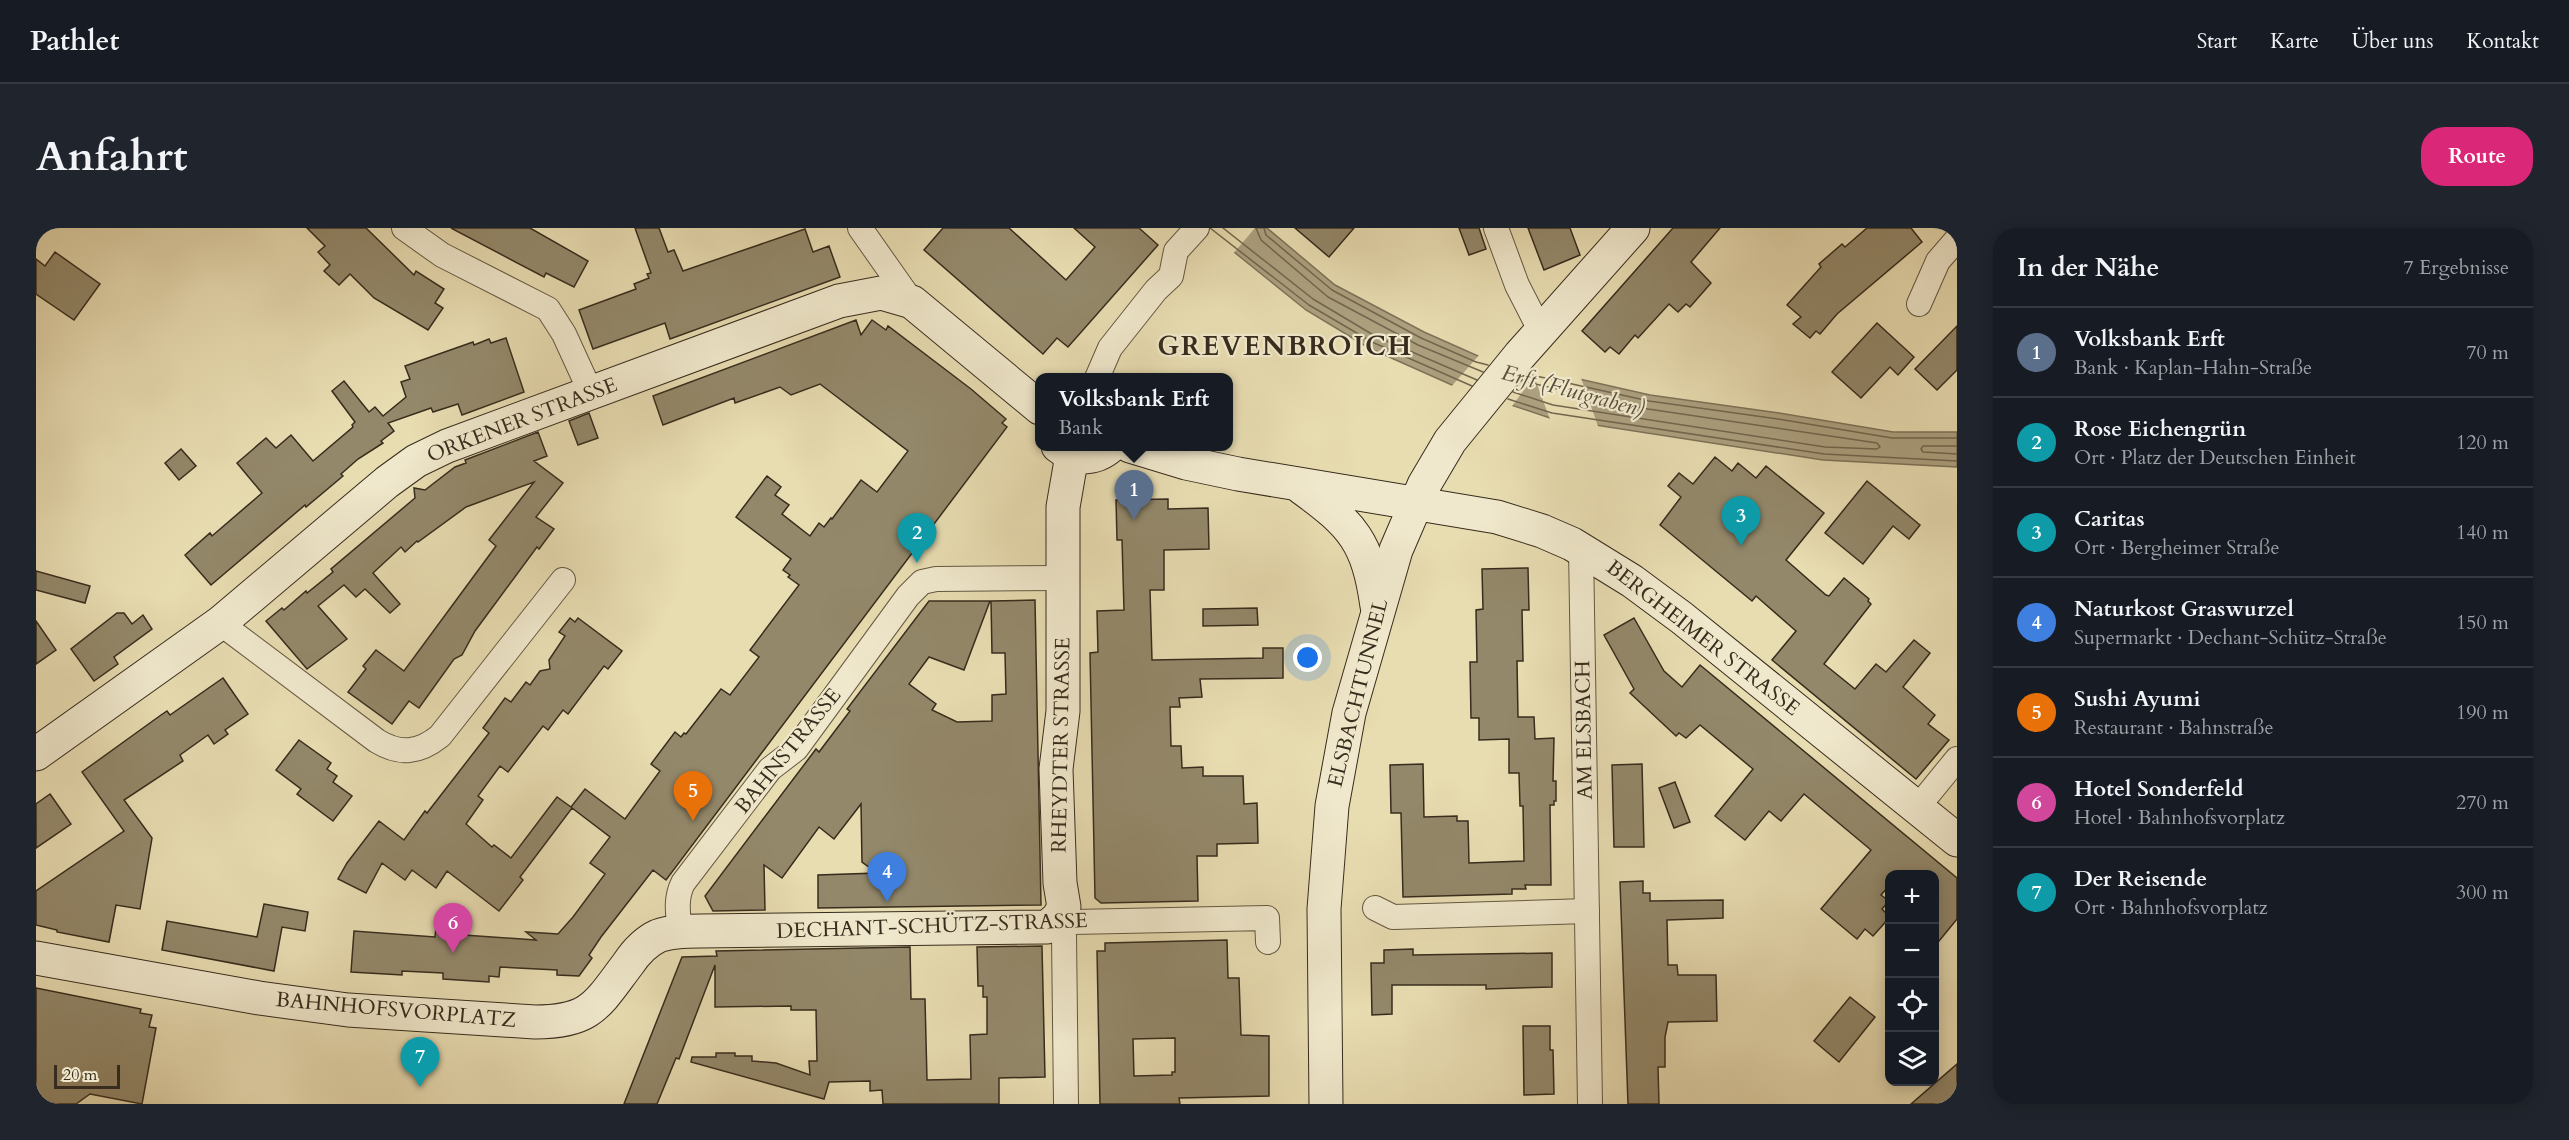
<!DOCTYPE html>
<html lang="de">
<meta charset="utf-8">
<style>
body{margin:0;font-family:Cardo,serif;background:#20242c;color:#f1f3f6}
.controls{position:absolute;right:18px;bottom:18px;display:grid;overflow:hidden;border-radius:12px;box-shadow:0 3px 15px #0003}
.controls button{width:54px;height:54px;display:grid;place-items:center;padding:0;border:0;border-bottom:2px solid #363941;background:#171b24;color:#f1f3f6;font:30px sans-serif}
.scale{position:absolute;left:18px;bottom:15px;width:66px;box-sizing:border-box;padding-left:6px;border:3px solid #372c1d;border-top:0;font-size:16px;line-height:21px;white-space:nowrap;color:#372c1d;-webkit-text-stroke:4px #f0e8cc;paint-order:stroke}
.you{position:absolute;left:1272px;top:430px;width:21px;height:21px;margin:-15px;border:4px solid #fff;border-radius:50%;background:#1a73e8;box-shadow:0 0 0 9px #1a73e833}
.badge{display:grid;place-items:center;width:39px;height:39px;border-radius:50%;background:#db2777;color:#fff;font-size:20px;font-weight:700}
.pin{position:absolute;translate:-50% -50px;filter:drop-shadow(0 2px 3px #0008)}
.pin::after{content:'';position:absolute;top:32px;width:21px;height:18px;background:inherit;clip-path:polygon(0 0,100% 0,50% 100%)}
.popup{position:absolute;left:999px;top:145px;width:198px;height:78px;box-sizing:border-box;display:grid;place-content:center;border-radius:12px;background:#171b24;filter:drop-shadow(0 2px 4px #0005);font-size:20px;white-space:nowrap;color:#9ea1a6}
.popup b{font-size:22px;color:#f1f3f6}
.popup::after{content:'';position:absolute;left:50%;top:100%;margin-left:-12px;border:12px solid transparent;border-top-color:#171b24}
.list{margin:0;padding:0;list-style:none}
h2{display:flex;justify-content:space-between;align-items:center;height:78px;margin:0;padding:0 24px;font-size:26px}
h2 small{font-size:20px;font-weight:400;color:#9ea1a6}
.list li{display:grid;grid-template-columns:39px 1fr auto;gap:18px;align-items:center;box-sizing:border-box;height:90px;padding:0 24px;border-top:2px solid #363941}
.list b{display:block;font-size:22px;white-space:nowrap}
.list p{margin:0;font-size:20px;white-space:nowrap;color:#9ea1a6}
.list em{font-size:20px;font-style:normal;color:#9ea1a6}
.icon{flex:none;width:33px;height:33px;fill:none;stroke:currentColor;stroke-width:2;stroke-linecap:round;stroke-linejoin:round}
.map{position:relative;flex:none;width:1921px;height:876px;overflow:hidden;border-radius:24px}
header{display:flex;align-items:center;gap:36px;box-sizing:border-box;height:84px;padding:0 30px;background:#171b24;border-bottom:2px solid #363941}
header strong{font-size:28px}
nav{display:flex;gap:33px;margin-inline-start:auto;font-size:21px}
.intro{display:flex;align-items:center;justify-content:space-between;box-sizing:border-box;height:144px;padding:0 36px}
h1{margin:0;font-size:42px}
.button{padding:15px 27px;border-radius:24px;background:#db2777;color:#fff;font-size:21px;font-weight:700}
main{display:flex;gap:36px;padding:0 36px}
aside{flex:1;background:#171b24;border-radius:24px;box-shadow:0 3px 15px #0003}
.map>svg:first-child{display:block}
.water{fill:#aca07f;stroke:#7d7258;stroke-width:1.5}
.pier{fill:#e8dcb1}
.lines{fill:none;stroke-linecap:round;stroke-linejoin:round}
.shore{stroke:#72664e;stroke-width:1.5}
.building{fill:#93886a;stroke:#372c1d;stroke-width:1.5;fill-rule:evenodd}
.street-casing{stroke:#635842;stroke-width:26}
.secondary-casing{stroke:#372c1d;stroke-width:35}
.street{stroke:#f0e8cc;stroke-width:24}
.secondary{stroke:#f0e8cc;stroke-width:33}
.labels{text-anchor:middle;dominant-baseline:central;stroke-width:4.5;stroke-linejoin:round;paint-order:stroke}
.street-label{font-size:21px;fill:#372c1d;stroke:#f0e8cc}
.water-label{font-size:22px;font-style:italic;fill:#5a4f3a;stroke:#f0e8cc}
.district-label{font-size:27px;font-weight:bold;letter-spacing:1.5px;fill:#372c1d;stroke:#f0e8cc}
</style>
<header>
<strong>Pathlet</strong>
<nav><a>Start</a><a>Karte</a><a>Über uns</a><a>Kontakt</a></nav>
</header>
<div class="intro"><h1>Anfahrt</h1><a class="button">Route</a></div>
<main>
<div class="map">
<svg width="1921" height="876" viewBox="0 0 1921 876">
<rect width="100%" height="100%" fill="#e8dcb1"/>
<filter id="stains"><feTurbulence type="fractalNoise" baseFrequency=".00333" numOctaves="4"/><feColorMatrix values="0 0 0 0 .2 0 0 0 0 .09 0 0 0 0 .02 0 0 0 .5 -.17"/></filter>
<radialGradient id="worn" r=".72"><stop offset=".6" stop-color="#630" stop-opacity="0"/><stop offset="1" stop-color="#630" stop-opacity=".3"/></radialGradient>
<path class="water" d="M 1163,0 L 1231,0 L 1299,57 L 1388,104 L 1442,128 L 1614,167 L 1743,185 L 1857,204 L 1921,204 L 1921,239 L 1787,232 L 1514,190 L 1416,157 L 1333,120 L 1270,82 L 1198,24 Z"/>
<g class="pier">
<path d="M 1160,0 L 1219,0 L 1196,27 Z"/>
<path d="M 1444,126 L 1545,150 L 1563,201 L 1515,194 L 1498,148 L 1474,181 L 1414,160 Z"/>
</g>
<g class="lines">
<g class="shore">
<path d="M 1174,0 L 1273,77 L 1336,114 L 1436,158"/>
<path d="M 1187,0 L 1277,71 L 1339,108 L 1441,152"/>
<path d="M 1220,0 L 1225,12 L 1292,69 L 1382,117 L 1447,144"/>
<path d="M 1228,0 L 1230,7 L 1296,62 L 1385,110 L 1440,134 L 1452,137"/>
<path d="M 1491,146 L 1613,173 L 1742,191 L 1856,210 L 1921,210"/>
<path d="M 1477,164 L 1517,177 L 1789,219 L 1841,221 L 1844,219 L 1841,215 L 1612,181 L 1486,153"/>
<path d="M 1472,171 L 1516,185 L 1788,226 L 1921,233"/>
<path d="M 1921,218 L 1887,218 L 1885,221 L 1887,224 L 1921,226"/>
</g>
</g>
<g class="building">
<path d="M 271,0 L 330,0 L 378,47 L 380,43 L 408,61 L 399,75 L 407,80 L 392,102 L 338,70 L 314,46 L 303,57 L 288,43 L 294,37 L 282,24 L 289,18 Z"/>
<path d="M 415,0 L 494,0 L 552,33 L 538,59 L 510,45 L 508,49 Z"/>
<path d="M 599,0 L 623,0 L 632,24 L 638,22 L 647,43 L 769,1 L 777,24 L 793,18 L 804,49 L 634,111 L 629,95 L 557,121 L 543,82 L 600,61 L 598,56 L 613,50 L 611,46 L 615,45 Z"/>
<path d="M 907,0 L 973,0 L 1030,52 L 1059,19 L 1038,0 L 1103,0 L 1122,17 L 1032,119 L 1021,110 L 1007,126 L 888,22 Z"/>
<path d="M 1259,0 L 1318,0 L 1293,29 Z"/>
<path d="M 1423,0 L 1443,0 L 1450,21 L 1433,27 Z"/>
<path d="M 1492,0 L 1534,0 L 1544,27 L 1508,42 Z"/>
<path d="M 1637,0 L 1684,0 L 1655,34 L 1675,55 L 1654,79 L 1650,76 L 1642,84 L 1633,76 L 1602,110 L 1599,107 L 1583,126 L 1574,119 L 1569,124 L 1546,103 Z"/>
<path d="M 1831,0 L 1875,0 L 1886,14 L 1801,86 L 1784,106 L 1780,103 L 1774,110 L 1757,96 L 1765,89 L 1751,77 L 1785,39 L 1783,36 L 1806,16 L 1809,19 Z"/>
<path d="M 19,24 L 64,56 L 38,92 L 0,66 L 0,31 L 9,38 Z"/>
<path d="M 820,92 L 825,107 L 836,92 L 850,102 L 852,98 L 935,161 L 970,191 L 966,195 L 971,199 L 630,652 L 617,642 L 565,709 L 553,727 L 556,730 L 543,748 L 521,747 L 521,742 L 464,739 L 463,749 L 453,748 L 453,754 L 407,751 L 407,745 L 366,743 L 366,747 L 315,744 L 318,703 L 399,709 L 401,689 L 429,691 L 428,707 L 500,712 L 490,704 L 522,706 L 537,689 L 569,646 L 554,635 L 574,609 L 536,580 L 484,649 L 487,652 L 463,683 L 411,643 L 400,660 L 376,642 L 369,652 L 346,635 L 330,665 L 302,651 L 311,635 L 343,593 L 368,612 L 389,583 L 391,585 L 453,505 L 447,500 L 469,470 L 475,474 L 490,454 L 494,457 L 504,443 L 514,441 L 513,432 L 529,408 L 523,404 L 534,390 L 539,394 L 542,390 L 586,423 L 572,441 L 568,438 L 532,486 L 527,482 L 512,502 L 507,498 L 472,544 L 464,538 L 442,568 L 447,572 L 430,596 L 456,619 L 458,617 L 475,630 L 521,569 L 535,579 L 549,561 L 589,591 L 624,543 L 615,536 L 639,504 L 645,509 L 648,505 L 650,506 L 685,461 L 694,467 L 723,429 L 714,422 L 763,357 L 752,349 L 754,347 L 747,342 L 755,331 L 700,289 L 731,248 L 745,259 L 739,267 L 753,277 L 746,286 L 774,308 L 783,295 L 788,299 L 795,290 L 796,291 L 825,252 L 841,264 L 872,223 L 784,156 L 755,167 L 744,159 L 699,175 L 698,170 L 627,197 L 617,168 Z"/>
<path d="M 1841,95 L 1878,129 L 1862,147 L 1854,139 L 1825,170 L 1796,144 Z"/>
<path d="M 1921,98 L 1921,142 L 1901,162 L 1879,141 Z"/>
<path d="M 470,110 L 488,164 L 426,187 L 422,176 L 397,184 L 395,180 L 352,195 L 358,203 L 345,213 L 347,215 L 322,231 L 305,246 L 307,248 L 270,279 L 269,277 L 175,357 L 149,327 L 174,305 L 176,308 L 226,265 L 201,235 L 230,210 L 240,220 L 255,207 L 277,233 L 317,199 L 316,197 L 319,194 L 296,163 L 308,153 L 333,184 L 339,179 L 347,188 L 370,169 L 365,154 L 374,151 L 369,138 L 437,114 L 438,117 L 453,111 L 455,115 Z"/>
<path d="M 553,185 L 562,210 L 542,217 L 533,193 Z"/>
<path d="M 502,204 L 511,228 L 498,233 L 527,255 L 500,289 L 518,301 L 503,321 L 501,319 L 439,403 L 426,427 L 418,431 L 383,480 L 373,473 L 356,496 L 312,464 L 330,441 L 327,438 L 340,422 L 368,443 L 460,318 L 453,312 L 498,254 L 430,279 L 382,314 L 381,313 L 369,324 L 365,319 L 337,345 L 364,376 L 354,385 L 329,361 L 320,369 L 308,357 L 282,378 L 311,411 L 271,441 L 230,393 L 246,380 L 248,382 L 270,363 L 271,365 L 297,344 L 295,341 L 379,270 L 378,260 L 389,262 L 419,239 L 430,235 L 429,232 Z"/>
<path d="M 145,221 L 160,238 L 143,252 L 129,235 Z"/>
<path d="M 1679,229 L 1696,243 L 1702,235 L 1720,250 L 1730,238 L 1788,285 L 1750,332 L 1790,367 L 1793,368 L 1808,350 L 1833,371 L 1832,373 L 1835,376 L 1788,436 L 1819,461 L 1840,436 L 1850,444 L 1878,412 L 1894,425 L 1867,459 L 1899,487 L 1892,496 L 1913,512 L 1880,551 L 1736,432 L 1760,403 L 1720,368 L 1716,373 L 1624,297 L 1645,269 L 1632,258 L 1643,245 L 1657,256 Z"/>
<path d="M 1831,253 L 1884,297 L 1873,311 L 1857,298 L 1827,336 L 1789,305 Z"/>
<path d="M 1132,271 L 1132,281 L 1172,280 L 1173,321 L 1128,322 L 1128,362 L 1114,362 L 1116,432 L 1227,430 L 1227,420 L 1247,420 L 1247,450 L 1164,451 L 1166,469 L 1143,470 L 1144,479 L 1134,479 L 1135,518 L 1145,518 L 1146,540 L 1167,539 L 1167,548 L 1207,548 L 1208,576 L 1221,575 L 1222,615 L 1181,616 L 1181,628 L 1161,628 L 1162,673 L 1065,675 L 1059,670 L 1054,425 L 1062,424 L 1061,383 L 1088,382 L 1086,312 L 1081,312 L 1080,272 Z"/>
<path d="M 1492,340 L 1493,382 L 1486,382 L 1487,433 L 1481,433 L 1482,489 L 1498,489 L 1499,511 L 1518,510 L 1517,553 L 1520,553 L 1520,573 L 1518,573 L 1518,577 L 1514,577 L 1515,657 L 1489,657 L 1490,661 L 1476,661 L 1476,666 L 1367,669 L 1365,585 L 1355,585 L 1354,537 L 1387,536 L 1388,589 L 1421,588 L 1421,593 L 1432,593 L 1433,635 L 1488,633 L 1487,578 L 1484,578 L 1483,545 L 1473,545 L 1473,511 L 1443,512 L 1443,490 L 1435,490 L 1434,434 L 1441,434 L 1440,382 L 1447,381 L 1446,341 Z"/>
<path d="M 0,343 L 54,358 L 49,375 L 0,362 Z"/>
<path d="M 999,372 L 1005,677 L 782,680 L 782,647 L 841,645 L 826,634 L 825,576 L 798,611 L 783,599 L 746,650 L 728,637 L 729,682 L 677,683 L 669,668 L 780,521 L 783,524 L 814,483 L 811,481 L 893,373 L 954,373 L 928,442 L 893,429 L 873,456 L 900,476 L 896,482 L 921,494 L 956,493 L 956,467 L 970,466 L 969,425 L 956,425 L 955,373 Z"/>
<path d="M 1221,380 L 1222,397 L 1167,398 L 1167,381 Z"/>
<path d="M 81,385 L 88,385 L 96,396 L 107,387 L 116,401 L 78,429 L 82,436 L 58,453 L 35,421 Z"/>
<path d="M 1598,390 L 1628,443 L 1646,459 L 1664,437 L 1921,650 L 1921,691 L 1899,718 L 1899,646 L 1854,646 L 1854,657 L 1845,667 L 1853,673 L 1846,681 L 1854,689 L 1837,708 L 1829,701 L 1821,711 L 1785,681 L 1835,622 L 1768,566 L 1745,593 L 1733,583 L 1709,612 L 1679,588 L 1717,541 L 1664,497 L 1650,510 L 1643,505 L 1640,508 L 1594,465 L 1598,461 L 1568,407 Z"/>
<path d="M 0,393 L 20,422 L 0,436 Z"/>
<path d="M 187,450 L 212,486 L 189,502 L 192,506 L 178,516 L 172,507 L 144,527 L 147,533 L 88,572 L 116,610 L 104,681 L 80,677 L 73,714 L 21,704 L 21,702 L 0,697 L 0,663 L 88,603 L 46,544 L 125,487 L 131,483 L 134,487 Z"/>
<path d="M 263,512 L 295,535 L 291,541 L 301,548 L 297,554 L 316,568 L 297,593 L 261,566 L 265,561 L 240,542 Z"/>
<path d="M 1606,536 L 1608,619 L 1578,619 L 1576,537 Z"/>
<path d="M 1639,554 L 1654,594 L 1638,600 L 1623,560 Z"/>
<path d="M 14,566 L 35,596 L 0,620 L 0,576 Z"/>
<path d="M 1607,653 L 1607,665 L 1614,665 L 1614,673 L 1687,672 L 1687,690 L 1631,692 L 1632,737 L 1641,737 L 1642,747 L 1680,747 L 1681,793 L 1632,794 L 1629,809 L 1629,839 L 1622,839 L 1623,876 L 1592,876 L 1584,654 Z"/>
<path d="M 228,676 L 272,684 L 269,703 L 246,699 L 238,743 L 126,722 L 131,693 L 221,709 Z"/>
<path d="M 1191,712 L 1192,750 L 1203,750 L 1205,807 L 1233,808 L 1233,868 L 1143,870 L 1144,876 L 1064,876 L 1061,723 L 1069,723 L 1069,715 ZM 1139,810 L 1139,844 L 1136,844 L 1136,847 L 1098,848 L 1097,811 Z"/>
<path d="M 1006,718 L 1009,849 L 963,850 L 963,876 L 847,876 L 846,862 L 834,863 L 834,853 L 793,854 L 788,871 L 655,834 L 656,829 L 680,829 L 680,825 L 699,825 L 699,828 L 716,828 L 716,833 L 740,835 L 774,847 L 773,833 L 781,833 L 780,782 L 755,782 L 755,778 L 679,779 L 679,737 L 643,831 L 640,830 L 621,876 L 588,876 L 646,729 L 681,728 L 680,723 L 874,719 L 875,771 L 889,771 L 891,852 L 935,851 L 934,807 L 951,806 L 951,769 L 947,769 L 947,758 L 942,758 L 941,719 Z"/>
<path d="M 1377,721 L 1377,727 L 1516,725 L 1516,759 L 1450,761 L 1450,757 L 1356,757 L 1356,786 L 1336,787 L 1335,735 L 1348,735 L 1348,722 Z"/>
<path d="M 0,760 L 105,781 L 104,785 L 116,787 L 113,799 L 120,800 L 106,876 L 54,866 L 40,876 L 20,876 L 0,872 Z"/>
<path d="M 1814,769 L 1839,789 L 1803,834 L 1778,813 Z"/>
<path d="M 1487,798 L 1514,798 L 1514,822 L 1517,822 L 1518,866 L 1488,867 Z"/>
<path d="M 1921,836 L 1921,876 L 1875,876 Z"/>
</g>
<g class="lines">
<defs>
<g id="street">
<path d="M 368,0 L 406,27 L 512,81 L 528,106 L 555,165"/>
<path d="M 824,0 L 876,74"/>
<path d="M 1460,0 L 1481,57 L 1505,104"/>
<path d="M 1883,76 L 1902,33 L 1921,11"/>
<path d="M 1061,150 L 1074,120 L 1120,62 L 1135,48 L 1140,23 L 1161,0"/>
<path d="M 1545,320 L 1554,876"/>
<path d="M 184,395 L 341,513 C 364,527 383,525 404,508 L 527,352"/>
<path d="M 1881,580 L 1921,531"/>
<path d="M 1339,680 L 1357,689 L 1551,683"/>
<path d="M 1022,690 L 1037,694 L 1231,690 L 1232,714"/>
<path d="M 1022,690 L 1028,708 L 1030,876"/>
<path d="M 644,704 C 642,686 639,671 647,655 L 734,541 L 760,521 L 872,368 L 886,354 L 900,351 L 1026,350"/>
</g>
<g id="secondary">
<path d="M 1022,218 C 1039,232 1058,233 1075,218"/>
<path d="M 1094,218 L 1150,235 L 1202,246 L 1461,289 L 1506,303 L 1536,316 L 1596,353 L 1646,390 L 1921,612"/>
<path d="M 1266,260 C 1317,297 1332,314 1341,378"/>
<path d="M 0,526 L 184,395 L 351,254 L 380,233 L 411,218 L 803,73 L 845,65 L 876,74 L 1004,180"/>
<path d="M 0,730 L 223,770 L 312,782 L 499,794 C 555,794 561,777 592,736 C 600,724 609,714 622,708 C 635,703 651,703 664,703 L 1011,699 L 1022,690 L 1028,679 L 1024,655 L 1020,541 L 1027,483 L 1027,279 L 1036,227"/>
<path d="M 1290,876 L 1288,681 L 1296,578 L 1313,485 L 1360,322 L 1388,257 L 1414,213 L 1484,127 L 1597,0"/>
</g>
</defs>
<use href="#street" class="street-casing"/>
<use href="#secondary" class="secondary-casing"/>
<use href="#street" class="street"/>
<use href="#secondary" class="secondary"/>
</g>
<g class="labels">
<g class="street-label">
<text transform="translate(486 192) rotate(-21)">ORKENER STRASSE</text>
<text transform="translate(1667 410) rotate(38)">BERGHEIMER STRASSE</text>
<text transform="translate(1322 465) rotate(-76)">ELSBACHTUNNEL</text>
<text transform="translate(1548 502) rotate(-91)">AM ELSBACH</text>
<text transform="translate(1025 517) rotate(-89)">RHEYDTER STRASSE</text>
<text transform="translate(752 523) rotate(-51)">BAHNSTRASSE</text>
<text transform="translate(896 698) rotate(-2)">DECHANT-SCHÜTZ-STRASSE</text>
<text transform="translate(360 782) rotate(5)">BAHNHOFSVORPLATZ</text>
</g>
<g class="water-label">
<text transform="translate(1537 163) rotate(15)">Erft (Flutgraben)</text>
</g>
<g class="district-label">
<text x="1249" y="118">GREVENBROICH</text>
</g>
</g>
<rect width="100%" height="100%" filter="url(#stains)"/>
<rect width="100%" height="100%" fill="url(#worn)"/>
</svg>
<div class="controls">
<button>+</button>
<button>−</button>
<button><svg class="icon" aria-label="locate" viewBox="0 0 24 24"><circle cx="12" cy="12" r="6"/><path d="M12 2v4M12 18v4M2 12h4M18 12h4"/></svg></button>
<button><svg class="icon" aria-label="layers" viewBox="0 0 24 24"><path d="M12 4l9 5-9 5-9-5zM3 14l9 5 9-5"/></svg></button>
</div>
<div class="scale">20 m</div>
<div class="you"></div>
<div class="pin badge" style="left:1098px;top:292px;background:#5c6f8a">1</div>
<div class="popup"><b>Volksbank Erft</b>Bank</div>
<div class="pin badge" style="left:881px;top:335px;background:#0f9aa8">2</div>
<div class="pin badge" style="left:1705px;top:318px;background:#0f9aa8">3</div>
<div class="pin badge" style="left:851px;top:674px;background:#3f7fe0">4</div>
<div class="pin badge" style="left:657px;top:593px;background:#e8710a">5</div>
<div class="pin badge" style="left:417px;top:725px;background:#d1479c">6</div>
<div class="pin badge" style="left:384px;top:859px;background:#0f9aa8">7</div>
</div>
<aside>
<h2>In der Nähe<small>7 Ergebnisse</small></h2>
<ul class="list">
<li><span class="badge" style="background:#5c6f8a">1</span><div><b>Volksbank Erft</b><p>Bank · Kaplan-Hahn-Straße</p></div><em>70 m</em></li>
<li><span class="badge" style="background:#0f9aa8">2</span><div><b>Rose Eichengrün</b><p>Ort · Platz der Deutschen Einheit</p></div><em>120 m</em></li>
<li><span class="badge" style="background:#0f9aa8">3</span><div><b>Caritas</b><p>Ort · Bergheimer Straße</p></div><em>140 m</em></li>
<li><span class="badge" style="background:#3f7fe0">4</span><div><b>Naturkost Graswurzel</b><p>Supermarkt · Dechant-Schütz-Straße</p></div><em>150 m</em></li>
<li><span class="badge" style="background:#e8710a">5</span><div><b>Sushi Ayumi</b><p>Restaurant · Bahnstraße</p></div><em>190 m</em></li>
<li><span class="badge" style="background:#d1479c">6</span><div><b>Hotel Sonderfeld</b><p>Hotel · Bahnhofsvorplatz</p></div><em>270 m</em></li>
<li><span class="badge" style="background:#0f9aa8">7</span><div><b>Der Reisende</b><p>Ort · Bahnhofsvorplatz</p></div><em>300 m</em></li>
</ul>
</aside>
</main>
